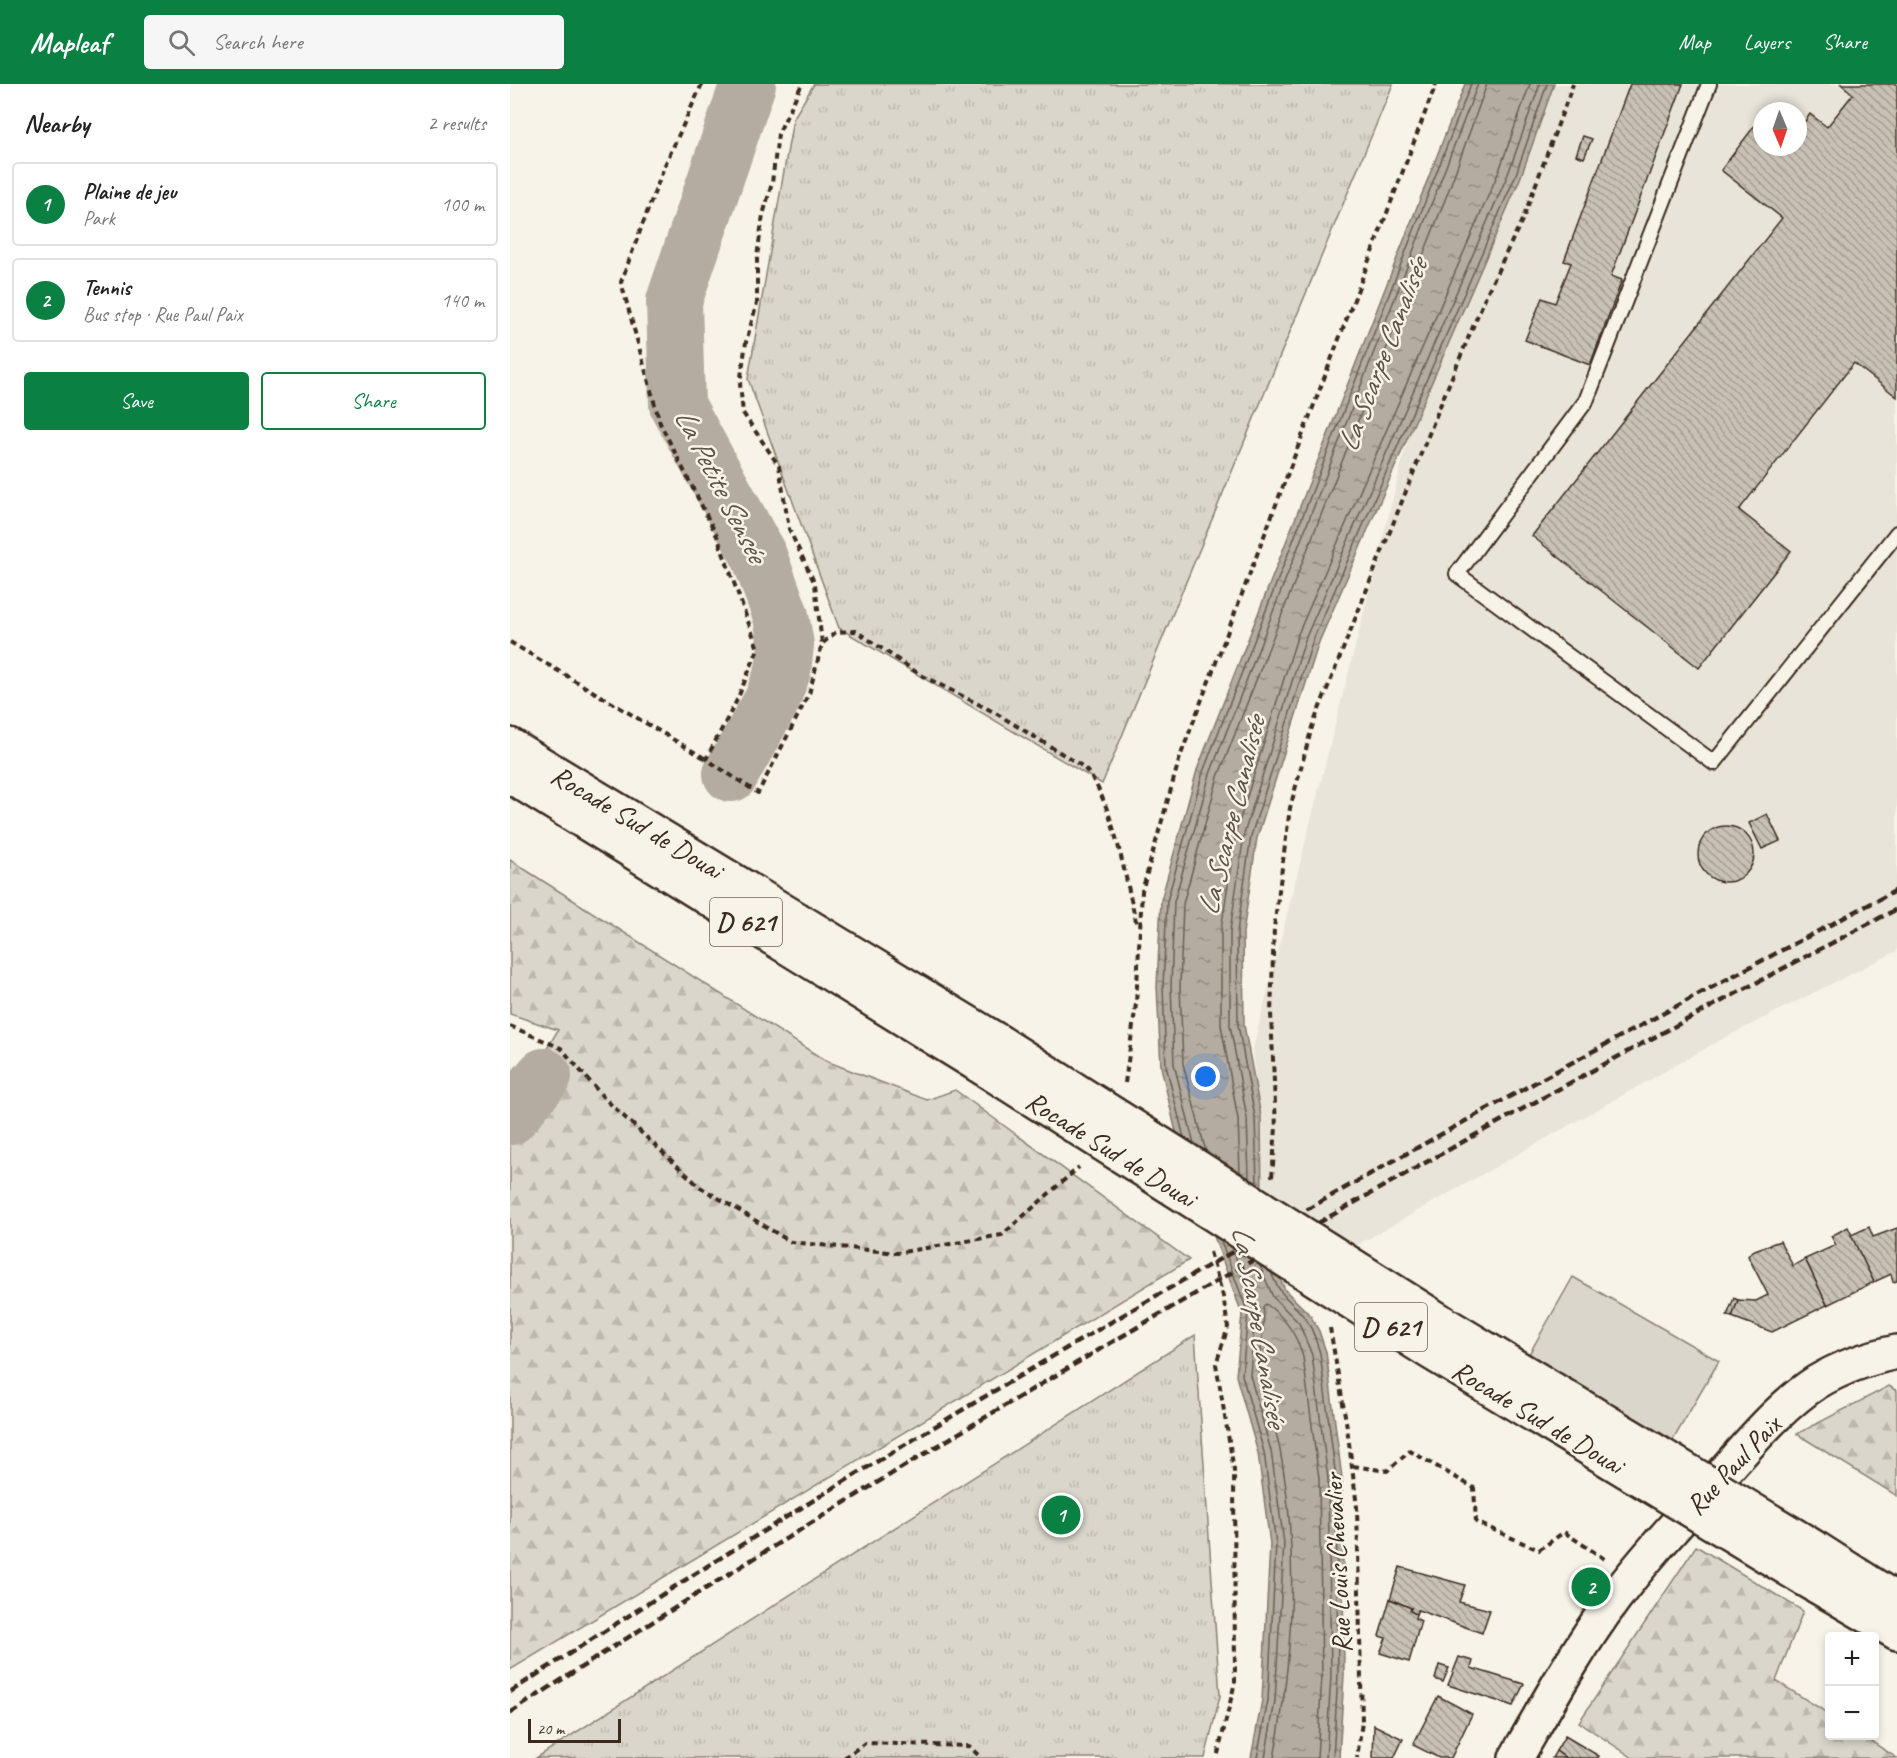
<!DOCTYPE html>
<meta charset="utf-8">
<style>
body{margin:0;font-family:Caveat,sans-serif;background:#f6f6f6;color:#222}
.controls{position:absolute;right:18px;bottom:18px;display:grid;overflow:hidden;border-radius:6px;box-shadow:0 3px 9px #0003}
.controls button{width:54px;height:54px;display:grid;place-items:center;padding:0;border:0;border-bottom:2px solid #e0e0e0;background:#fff;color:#222;font:30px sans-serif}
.compass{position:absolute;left:1243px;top:18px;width:54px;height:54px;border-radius:50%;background:#fff;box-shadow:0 3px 9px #0003;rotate:178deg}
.scale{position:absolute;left:18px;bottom:15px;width:93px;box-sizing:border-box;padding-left:6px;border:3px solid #3b2a1e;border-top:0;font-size:16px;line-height:21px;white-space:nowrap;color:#3b2a1e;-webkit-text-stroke:4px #f7f3e8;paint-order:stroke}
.you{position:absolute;left:696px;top:993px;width:21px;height:21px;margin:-15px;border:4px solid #fff;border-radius:50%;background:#1a73e8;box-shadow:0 0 0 9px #1a73e833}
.badge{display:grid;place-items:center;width:39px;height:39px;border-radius:50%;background:#0b8043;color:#fff;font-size:20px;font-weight:700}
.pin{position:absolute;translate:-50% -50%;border:3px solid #fff;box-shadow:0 2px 6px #0006}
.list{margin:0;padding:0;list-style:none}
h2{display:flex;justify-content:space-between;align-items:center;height:78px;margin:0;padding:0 24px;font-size:26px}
h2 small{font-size:20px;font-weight:400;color:#767676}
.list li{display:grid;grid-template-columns:39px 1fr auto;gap:18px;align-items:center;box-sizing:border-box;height:84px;margin:0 12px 12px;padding:0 12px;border:2px solid #e0e0e0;border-radius:6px}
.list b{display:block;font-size:22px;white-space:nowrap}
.list p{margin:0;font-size:20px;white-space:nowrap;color:#767676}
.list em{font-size:20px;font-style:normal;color:#767676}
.actions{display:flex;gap:12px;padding:18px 24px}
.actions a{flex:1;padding:14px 0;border:2px solid #0b8043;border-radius:6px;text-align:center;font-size:21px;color:#0b8043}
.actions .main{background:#0b8043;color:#fff}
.icon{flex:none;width:33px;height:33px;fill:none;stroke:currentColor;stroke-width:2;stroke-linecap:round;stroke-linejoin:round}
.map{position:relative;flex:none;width:1387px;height:1674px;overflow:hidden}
header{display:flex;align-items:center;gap:36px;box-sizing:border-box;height:84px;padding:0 30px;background:#0b8043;color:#fff}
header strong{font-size:28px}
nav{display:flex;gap:33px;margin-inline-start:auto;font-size:21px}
.search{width:420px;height:54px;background:#f6f6f6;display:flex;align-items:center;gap:15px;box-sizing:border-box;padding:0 21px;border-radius:6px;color:#767676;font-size:22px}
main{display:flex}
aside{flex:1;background:#fff}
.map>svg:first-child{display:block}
.built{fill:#e9e4d9;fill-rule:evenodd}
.grass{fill:url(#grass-tufts);stroke:#8b8074;stroke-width:1.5}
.forest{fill:url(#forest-firs);stroke:#8b8074;stroke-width:1.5}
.garden{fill:#dbd6cb;stroke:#8b8074;stroke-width:1.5}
.water{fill:url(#water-ripples);stroke:#84786c;stroke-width:1.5}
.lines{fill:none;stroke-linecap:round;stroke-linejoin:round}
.shore{stroke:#6b5e52;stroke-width:1.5}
.river{stroke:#b4aca0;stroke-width:56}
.building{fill:url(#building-back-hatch);stroke:#3b2a1e;stroke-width:1.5}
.lane-casing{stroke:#3b2a1e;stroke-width:18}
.secondary-casing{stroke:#3b2a1e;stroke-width:38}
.highway-casing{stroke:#3b2a1e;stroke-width:38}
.path{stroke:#3b2a1e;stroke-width:4;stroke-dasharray:6 4.5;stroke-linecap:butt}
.lane{stroke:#f7f3e8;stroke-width:14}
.secondary{stroke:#f7f3e8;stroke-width:33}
.highway{stroke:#f7f3e8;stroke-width:33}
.rail{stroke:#3b2a1e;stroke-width:4.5;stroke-dasharray:9 4.5;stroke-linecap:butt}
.highway-bridge-casing{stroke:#3b2a1e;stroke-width:38;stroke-linecap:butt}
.highway-bridge{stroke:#f7f3e8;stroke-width:33}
.labels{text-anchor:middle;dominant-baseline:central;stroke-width:5;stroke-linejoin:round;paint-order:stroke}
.shield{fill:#f7f3e8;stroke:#73665b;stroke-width:1.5}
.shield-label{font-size:27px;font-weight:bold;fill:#3b2a1e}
.street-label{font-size:28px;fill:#3b2a1e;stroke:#f7f3e8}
.water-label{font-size:30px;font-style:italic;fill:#5f5145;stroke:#f7f3e8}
</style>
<header>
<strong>Mapleaf</strong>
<div class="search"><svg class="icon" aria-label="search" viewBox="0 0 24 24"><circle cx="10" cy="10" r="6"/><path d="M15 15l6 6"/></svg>Search here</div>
<nav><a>Map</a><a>Layers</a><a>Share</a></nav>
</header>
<main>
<aside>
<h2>Nearby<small>2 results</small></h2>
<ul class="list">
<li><span class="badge">1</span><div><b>Plaine de jeu</b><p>Park</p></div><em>100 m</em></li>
<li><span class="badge">2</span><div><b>Tennis</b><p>Bus stop · Rue Paul Paix</p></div><em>140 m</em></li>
</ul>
<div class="actions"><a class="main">Save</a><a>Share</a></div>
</aside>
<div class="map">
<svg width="1387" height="1674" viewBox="0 0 1387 1674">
<defs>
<pattern id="grass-tufts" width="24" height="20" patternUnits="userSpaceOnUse" patternTransform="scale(1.5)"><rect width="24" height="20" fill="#dbd6cb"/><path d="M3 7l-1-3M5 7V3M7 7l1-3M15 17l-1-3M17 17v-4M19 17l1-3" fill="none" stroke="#bdb8ae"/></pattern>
<pattern id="forest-firs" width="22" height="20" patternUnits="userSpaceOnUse" patternTransform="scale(1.5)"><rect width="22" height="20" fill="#dbd6cb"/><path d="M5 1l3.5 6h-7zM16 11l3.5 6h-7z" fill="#bdb8ae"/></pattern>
<pattern id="water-ripples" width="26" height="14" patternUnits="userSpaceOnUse" patternTransform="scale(1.5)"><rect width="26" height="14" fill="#b4aca0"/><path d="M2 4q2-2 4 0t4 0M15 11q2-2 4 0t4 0" fill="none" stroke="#948c82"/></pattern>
<pattern id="building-back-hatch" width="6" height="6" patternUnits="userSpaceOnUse" patternTransform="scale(1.5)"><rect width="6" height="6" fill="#c8c1b6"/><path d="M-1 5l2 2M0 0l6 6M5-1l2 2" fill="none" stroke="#a49d93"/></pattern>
</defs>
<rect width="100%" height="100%" fill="#f7f3e8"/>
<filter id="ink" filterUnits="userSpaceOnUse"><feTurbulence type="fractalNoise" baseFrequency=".0167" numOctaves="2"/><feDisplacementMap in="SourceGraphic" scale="12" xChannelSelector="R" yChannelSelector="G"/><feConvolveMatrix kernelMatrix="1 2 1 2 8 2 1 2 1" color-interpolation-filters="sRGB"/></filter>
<g filter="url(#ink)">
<path class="built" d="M 988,0 L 1387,0 L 1387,867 L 1214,954 L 757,1212 L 743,964 ZM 1252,27 L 1288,27 L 1288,63 L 1252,63 Z"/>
<g class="grass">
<path d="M 304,0 L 883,0 L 592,700 L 329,544 L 238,295 L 283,35 Z"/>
<path d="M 685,1251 L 710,1612 L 695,1674 L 26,1674 Z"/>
</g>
<g class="forest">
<path d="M 0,776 L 316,977 L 417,1016 L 445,1006 L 679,1176 L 0,1586 L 0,1028 L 48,946 L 0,930 Z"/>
<path d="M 1379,1302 L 1387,1307 L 1387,1412 L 1287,1350 Z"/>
<path d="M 1186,1462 L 1293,1527 L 1266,1597 L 1319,1630 L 1320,1652 L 1353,1652 L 1387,1674 L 1123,1674 L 1069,1638 Z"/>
</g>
<path class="garden" d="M 1063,1193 L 1209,1277 L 1163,1356 L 1018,1272 Z"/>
<path class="water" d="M 955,0 L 1044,0 L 1010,95 L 809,558 L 747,754 L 733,849 L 734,941 L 751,1032 L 752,1119 L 768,1190 L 775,1206 L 800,1231 L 809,1247 L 816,1268 L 832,1394 L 834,1591 L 829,1674 L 741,1674 L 752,1616 L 760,1460 L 748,1369 L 726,1292 L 732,1230 L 665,1044 L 651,983 L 647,903 L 651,816 L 687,686 Z"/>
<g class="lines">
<g class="shore">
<path d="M 674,1054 L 656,982 L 653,902 L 657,817 L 693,688 L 961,0"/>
<path d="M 684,1060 L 664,980 L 661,902 L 664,818 L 700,690 L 968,0"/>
<path d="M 696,1068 L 673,980 L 670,902 L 673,820 L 708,693 L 938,108 L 977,0"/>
<path d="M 730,1089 L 728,1035 L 711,941 L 711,846 L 726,748 L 788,550 L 989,87 L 1020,0"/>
<path d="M 739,1095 L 737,1034 L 720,941 L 720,847 L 734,750 L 796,553 L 998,90 L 1030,0"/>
<path d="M 747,1099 L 745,1033 L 728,941 L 727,848 L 741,752 L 803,556 L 1005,93 L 1037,0"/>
<path d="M 711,1157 L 738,1229 L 732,1291 L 754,1368 L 766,1460 L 758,1616 L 747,1674"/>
<path d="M 722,1163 L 745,1228 L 740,1291 L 761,1367 L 774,1459 L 765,1617 L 755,1674"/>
<path d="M 750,1182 L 763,1213 L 789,1239 L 802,1271 L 818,1395 L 821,1591 L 816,1674"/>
<path d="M 761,1188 C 770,1213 780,1215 795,1234 C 803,1244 806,1257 810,1269 L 826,1394 L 828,1591 L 823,1674"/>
<path d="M 764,1674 C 783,1573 789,1467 770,1366 C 766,1341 753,1316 749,1291 C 746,1269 757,1246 753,1223 L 756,1220 C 775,1233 787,1251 793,1273 L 809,1395 L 812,1591 L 807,1674"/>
</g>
<g class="river">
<path d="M 221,690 L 262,616 L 273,587 L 276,561 L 271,532 L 249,472 L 167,321 L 164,217 L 238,0"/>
<path d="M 0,1033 L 34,992"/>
</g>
</g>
<g class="building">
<path d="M 1120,0 L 1173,0 L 1101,192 L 1112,196 L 1080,281 L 1015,256 L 1032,214 L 1045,219 L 1061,179 L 1054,177 Z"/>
<path d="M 1331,0 L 1387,0 L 1387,313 L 1344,279 L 1229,426 L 1281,467 L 1189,584 L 1022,452 L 1272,134 L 1211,86 L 1252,32 L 1252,63 L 1288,63 L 1288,41 L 1291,43 L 1300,30 L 1317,43 L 1343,10 Z"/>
<path d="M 1261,21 L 1269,27 L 1256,27 Z"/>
<path d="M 1073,52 L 1082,55 L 1074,74 L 1066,71 Z"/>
<path d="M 1257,730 L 1270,757 L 1252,765 L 1239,739 Z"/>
<circle cx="1216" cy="770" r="28"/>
<path d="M 1338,1143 L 1364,1198 L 1317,1221 L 1295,1175 L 1326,1161 L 1321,1152 Z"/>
<path d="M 1359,1143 L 1363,1153 L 1387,1144 L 1387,1197 L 1383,1198 L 1381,1190 L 1364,1198 L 1341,1151 Z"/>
<path d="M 1270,1157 L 1283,1182 L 1295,1175 L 1317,1221 L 1262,1248 L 1222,1233 L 1228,1216 L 1246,1217 L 1258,1211 L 1238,1172 L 1242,1167 Z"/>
<path d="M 1224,1214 L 1228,1216 L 1222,1233 L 1217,1232 Z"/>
<path d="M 890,1483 L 955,1501 L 949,1518 L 980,1526 L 972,1549 L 908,1526 L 906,1530 L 900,1527 L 901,1524 L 880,1515 Z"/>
<path d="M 880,1515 L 901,1524 L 900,1527 L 906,1530 L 905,1534 L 911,1537 L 899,1578 L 870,1569 L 876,1554 L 869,1552 Z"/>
<path d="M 949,1573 L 963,1577 L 961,1584 L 1014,1600 L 1003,1622 L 938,1601 Z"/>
<path d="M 929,1581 L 939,1584 L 933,1598 L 925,1595 Z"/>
<path d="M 928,1612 L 962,1630 L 941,1674 L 929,1674 L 903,1661 Z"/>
<path d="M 864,1641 L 893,1655 L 884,1674 L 863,1674 Z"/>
<path d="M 1055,1652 L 1089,1672 L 1088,1674 L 1056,1674 L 1046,1667 Z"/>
<path d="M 1046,1667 L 1056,1674 L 1042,1674 Z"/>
</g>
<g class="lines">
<defs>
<path id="lane" d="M 1199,0 L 1076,317 L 947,490 L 1204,679 L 1387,449"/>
<path id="secondary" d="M 1006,1674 C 1037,1620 1067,1565 1104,1515 C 1137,1471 1175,1431 1212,1390 C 1240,1359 1271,1321 1307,1298 C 1332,1283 1358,1274 1387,1268"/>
<g id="highway">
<path d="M 0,661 L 488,957"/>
<path d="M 0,692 L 473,984"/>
<path d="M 1307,1465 L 1387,1516"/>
<path d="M 1293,1494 L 1387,1549"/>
</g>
</defs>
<use href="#lane" class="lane-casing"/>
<use href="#secondary" class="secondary-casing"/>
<use href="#highway" class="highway-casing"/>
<g class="path">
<path d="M 192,0 L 154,83 L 111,198 L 150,339 L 207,452 L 248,565 L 227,616 L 196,675 L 248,709 L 299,610 L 312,560 L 305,500 L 279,445 L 269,382 L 233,329 L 230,300 L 236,258 L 247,219 L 247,173 L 253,131 L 262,99 L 268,50 L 292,0"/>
<path d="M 0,558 L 196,675"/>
<path d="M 313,559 L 326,548 L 346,547 L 409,590 L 484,628 L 572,682 C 602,709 616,799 627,841"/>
<path d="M 0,942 L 51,964 L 94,1014 L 190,1103 L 281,1158 L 387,1169 L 492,1151 L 569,1083"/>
<path d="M 615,999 L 626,920 L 632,807 L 670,673 L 926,0"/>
<path d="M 762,1093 L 766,1044 L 761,929 L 764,844 L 780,724 L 802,643 L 934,312 L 977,209 L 1014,132 L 1063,0"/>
<path d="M 700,1168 L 713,1212 L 718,1243 L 706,1280 L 724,1386 L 725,1598 L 707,1674"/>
<path d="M 820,1244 L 837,1343 L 847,1423 L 852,1638 L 847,1674"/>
<path d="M 843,1382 L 877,1387 L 900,1367 L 964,1404 L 966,1438 L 1029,1466 L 1054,1448 L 1096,1476"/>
<path d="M 334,1674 L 355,1659 L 459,1662 L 471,1674"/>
</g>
<use href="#lane" class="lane"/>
<use href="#secondary" class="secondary"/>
<use href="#highway" class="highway"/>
<g class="rail">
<path d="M 0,1608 C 448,1317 913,1052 1387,806"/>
<path d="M 0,1629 C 449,1339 912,1071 1387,825"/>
</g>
<defs>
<g id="highway-bridge">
<path d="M 488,957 L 940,1243 L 1307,1465"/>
<path d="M 473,984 L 920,1268 L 1293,1494"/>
</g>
</defs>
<use href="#highway-bridge" class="highway-bridge-casing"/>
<use href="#highway-bridge" class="highway-bridge"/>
</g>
</g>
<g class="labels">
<g class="shield">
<rect x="200" y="814" width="72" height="48" rx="4.5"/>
<rect x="845" y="1219" width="72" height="48" rx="4.5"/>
</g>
<g class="shield-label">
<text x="236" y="838">D 621</text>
<text x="881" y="1243">D 621</text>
</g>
<g class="street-label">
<text transform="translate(127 738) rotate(31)">Rocade Sud de Douai</text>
<text transform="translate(601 1065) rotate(32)">Rocade Sud de Douai</text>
<text transform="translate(1028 1333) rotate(31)">Rocade Sud de Douai</text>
<text transform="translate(1223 1381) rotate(-47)">Rue Paul Paix</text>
<text transform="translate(827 1479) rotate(-93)">Rue Louis Chevalier</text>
</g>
<g class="water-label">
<text transform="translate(872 271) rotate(-69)">La Scarpe Canalisée</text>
<text transform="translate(211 401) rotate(63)">La Petite Sensée</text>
<text transform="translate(721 732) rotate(-76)">La Scarpe Canalisée</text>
<text transform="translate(750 1242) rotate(80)">La Scarpe Canalisée</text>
</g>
</g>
</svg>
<div class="controls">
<button>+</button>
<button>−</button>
</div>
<svg class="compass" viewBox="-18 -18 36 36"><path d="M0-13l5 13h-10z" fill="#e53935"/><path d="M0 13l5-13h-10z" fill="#767676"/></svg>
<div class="scale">20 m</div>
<div class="you"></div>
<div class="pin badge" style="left:551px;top:1431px">1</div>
<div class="pin badge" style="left:1081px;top:1503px">2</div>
</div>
</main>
